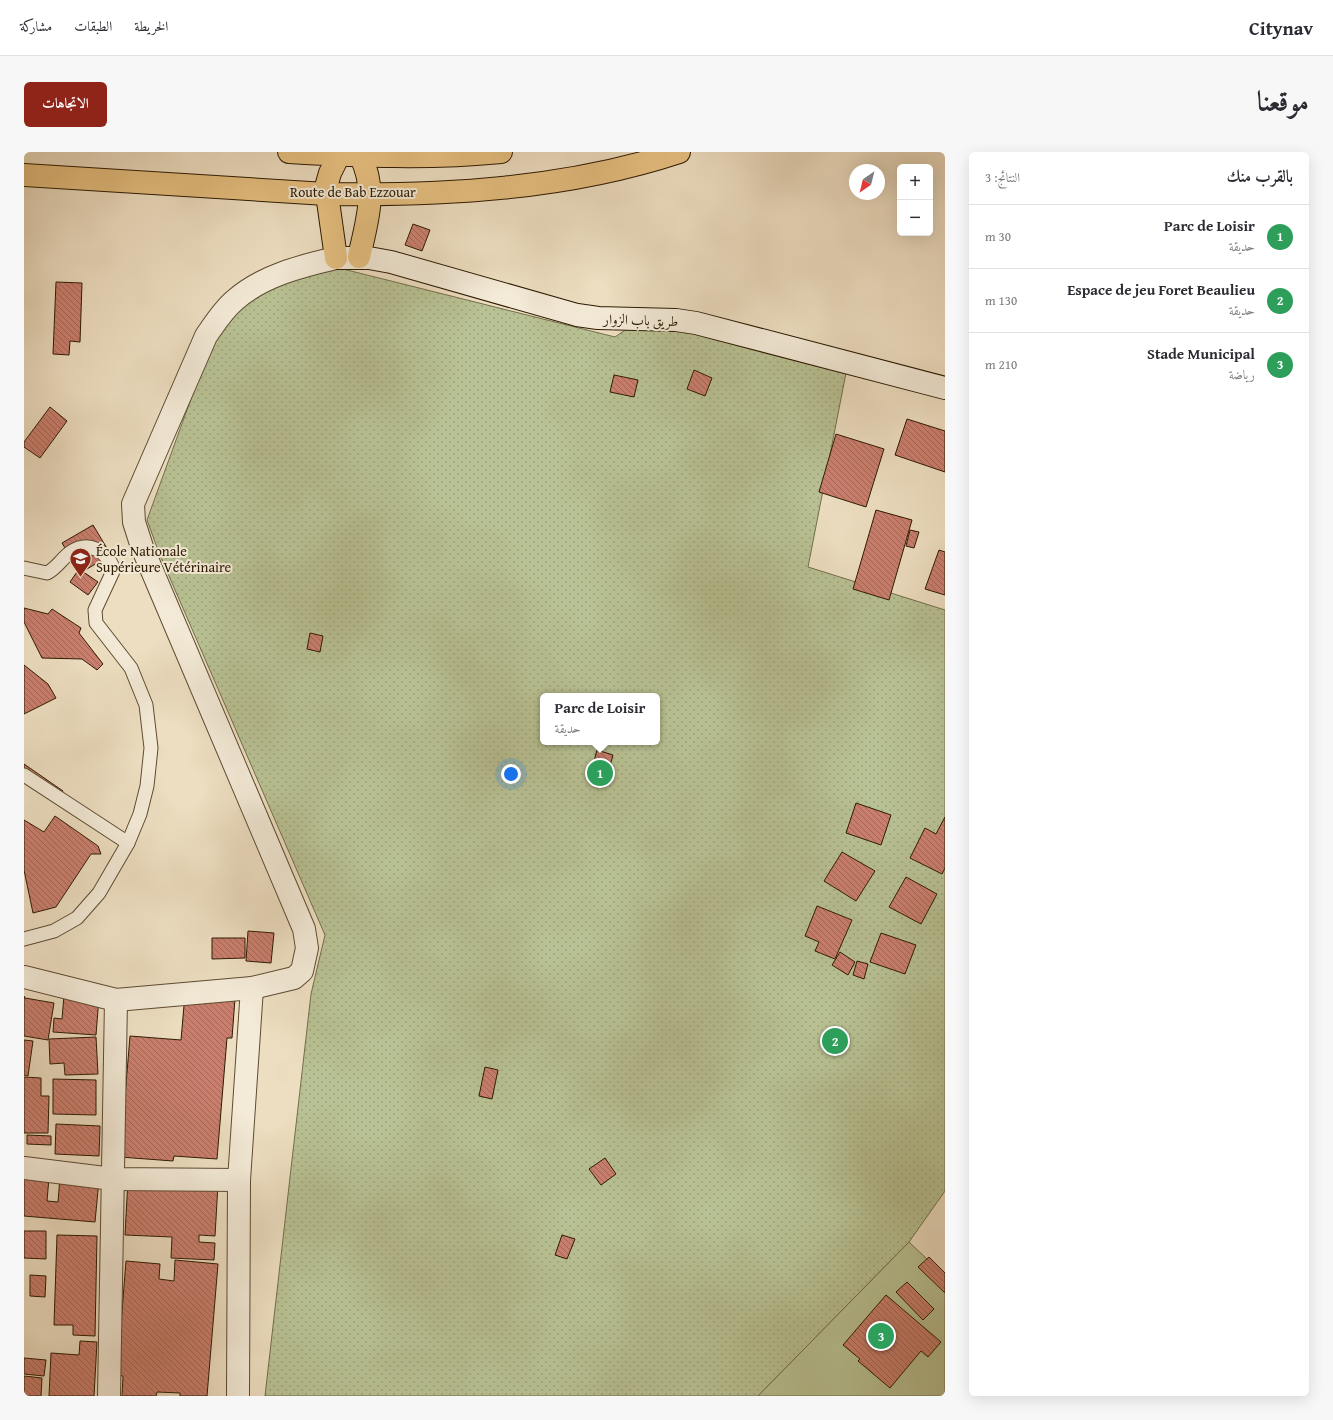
<!DOCTYPE html>
<html lang="ar">
<meta charset="utf-8">
<style>
body{margin:0;font-family:"Gentium Book Plus",Amiri,serif;background:#f7f7f7;color:#2b2b33;direction:rtl}
.controls{position:absolute;right:12px;top:12px;display:grid;overflow:hidden;border-radius:6px;box-shadow:0 4px 16px #0002}
.controls button{width:36px;height:36px;display:grid;place-items:center;padding:0;border:0;border-bottom:1px solid #e1e1e2;background:#fff;color:#2b2b33;font:20px sans-serif}
.compass{position:absolute;left:825px;top:12px;width:36px;height:36px;border-radius:50%;background:#fff;box-shadow:0 4px 16px #0002;rotate:215deg}
.you{position:absolute;left:487px;top:622px;width:14px;height:14px;margin:-10px;border:3px solid #fff;border-radius:50%;background:#1a73e8;box-shadow:0 0 0 6px #1a73e833}
.badge{display:grid;place-items:center;width:26px;height:26px;border-radius:50%;background:#8f2418;color:#fff;font-size:13px;font-weight:700}
.pin{position:absolute;translate:-50% -50%;border:2px solid #fff;box-shadow:0 1px 4px #0006}
.popup{position:absolute;left:516px;top:541px;width:120px;height:52px;box-sizing:border-box;display:grid;place-content:center;border-radius:6px;background:#fff;filter:drop-shadow(0 1px 3px #0005);font-size:13px;white-space:nowrap;color:#7c7c81}
.popup b{font-size:15px;color:#2b2b33}
.popup::after{content:'';position:absolute;left:50%;top:100%;margin-left:-8px;border:8px solid transparent;border-top-color:#fff}
.list{margin:0;padding:0;list-style:none}
h2{display:flex;justify-content:space-between;align-items:center;height:52px;margin:0;padding:0 16px;font-size:17px}
h2 small{font-size:13px;font-weight:400;color:#7c7c81}
.list li{display:grid;grid-template-columns:26px 1fr auto;gap:12px;align-items:center;box-sizing:border-box;height:64px;padding:0 16px;border-top:1px solid #e1e1e2}
.list b{display:block;font-size:15px;white-space:nowrap}
.list p{margin:0;font-size:13px;white-space:nowrap;color:#7c7c81}
.list em{font-size:13px;font-style:normal;color:#7c7c81}
.map{position:relative;flex:none;width:921px;height:1244px;overflow:hidden;direction:ltr;border-radius:6px}
header{display:flex;align-items:center;gap:24px;box-sizing:border-box;height:56px;padding:0 20px;background:#fff;border-bottom:1px solid #e1e1e2}
header strong{font-size:19px}
nav{display:flex;gap:22px;margin-inline-start:auto;font-size:14px}
.intro{display:flex;align-items:center;justify-content:space-between;box-sizing:border-box;height:96px;padding:0 24px}
h1{margin:0;font-size:28px}
.button{padding:10px 18px;border-radius:6px;background:#8f2418;color:#fff;font-size:14px;font-weight:700}
main{display:flex;gap:24px;padding:0 24px}
aside{flex:1;background:#fff;border-radius:6px;box-shadow:0 4px 16px #0002}
.map>svg:first-child{display:block}
.grass{fill:url(#grass-dots);stroke:#726e4a;fill-rule:evenodd}
.pitch{fill:#b8c193;stroke:#726e4a}
.building{fill:url(#building-back-hatch);stroke:#2d1a02}
.lines{fill:none;stroke-linecap:round;stroke-linejoin:round}
.lane-casing{stroke:#5d4b32;stroke-width:15}
.street-casing{stroke:#5d4b32;stroke-width:24}
.secondary-casing{stroke:#2d1a02;stroke-width:24}
.primary-casing{stroke:#2d1a02;stroke-width:24}
.lane{stroke:#f3ead7;stroke-width:13}
.street{stroke:#f3ead7;stroke-width:22}
.secondary{stroke:#f3ead7;stroke-width:22}
.primary{stroke:#e6bf80;stroke-width:22}
.labels{text-anchor:middle;dominant-baseline:central;stroke-width:4;stroke-linejoin:round;paint-order:stroke}
.street-label{font-size:14px;fill:#2d1a02;stroke:#f3ead7}
.poi-label{font-size:14px;fill:#2d1a02;stroke:#f3ead7;text-anchor:start}
</style>
<header>
<strong>Citynav</strong>
<nav><a>الخريطة</a><a>الطبقات</a><a>مشاركة</a></nav>
</header>
<div class="intro"><h1>موقعنا</h1><a class="button">الاتجاهات</a></div>
<main>
<aside>
<h2>بالقرب منك<small>النتائج: 3</small></h2>
<ul class="list">
<li><span class="badge" style="background:#2e9e5b">1</span><div><b>Parc de Loisir</b><p>حديقة</p></div><em>30 m</em></li>
<li><span class="badge" style="background:#2e9e5b">2</span><div><b>Espace de jeu Foret Beaulieu</b><p>حديقة</p></div><em>130 m</em></li>
<li><span class="badge" style="background:#2e9e5b">3</span><div><b>Stade Municipal</b><p>رياضة</p></div><em>210 m</em></li>
</ul>
</aside>
<div class="map">
<svg width="921" height="1244" viewBox="0 0 921 1244">
<defs>
<pattern id="grass-dots" width="8" height="8" patternUnits="userSpaceOnUse"><rect width="8" height="8" fill="#b8c193"/><path d="M2 2h.1M6 6h.1" fill="none" stroke="#9ea57d" stroke-width="1.8" stroke-linecap="round"/></pattern>
<pattern id="building-back-hatch" width="6" height="6" patternUnits="userSpaceOnUse"><rect width="6" height="6" fill="#ca7f6e"/><path d="M-1 5l2 2M0 0l6 6M5-1l2 2" fill="none" stroke="#a46758"/></pattern>
</defs>
<rect width="100%" height="100%" fill="#eddec1"/>
<filter id="stains"><feTurbulence type="fractalNoise" baseFrequency=".005" numOctaves="4"/><feColorMatrix values="0 0 0 0 .2 0 0 0 0 .09 0 0 0 0 .02 0 0 0 .5 -.17"/></filter>
<radialGradient id="worn" r=".72"><stop offset=".6" stop-color="#630" stop-opacity="0"/><stop offset="1" stop-color="#630" stop-opacity=".3"/></radialGradient>
<path class="grass" d="M 307,114 L 591,185 L 619,166 L 822,221 L 784,415 L 921,458 L 921,1039 L 885,1090 L 734,1244 L 241,1244 L 287,842 L 301,783 L 135,401 L 123,368 L 187,192 L 218,146 ZM 519,544 L 633,544 L 633,590 L 519,590 Z"/>
<path class="pitch" d="M 885,1090 L 921,1124 L 921,1244 L 734,1244 Z"/>
<g class="building">
<path d="M 389,72 L 406,78 L 398,99 L 381,93 Z"/>
<path d="M 32,130 L 58,131 L 56,190 L 46,189 L 45,203 L 29,202 Z"/>
<path d="M 670,218 L 688,226 L 681,244 L 663,237 Z"/>
<path d="M 590,223 L 614,228 L 610,245 L 586,240 Z"/>
<path d="M 26,255 L 43,269 L 16,306 L 0,295 L 0,290 Z"/>
<path d="M 883,267 L 921,279 L 921,320 L 871,303 Z"/>
<path d="M 812,282 L 860,297 L 842,355 L 795,340 Z"/>
<path d="M 852,358 L 888,368 L 865,448 L 829,437 Z"/>
<path d="M 69,373 L 87,403 L 56,421 L 38,391 Z"/>
<path d="M 886,378 L 895,380 L 890,396 L 882,394 Z"/>
<path d="M 915,398 L 921,400 L 921,443 L 901,437 Z"/>
<path d="M 55,417 L 74,430 L 64,443 L 46,430 Z"/>
<path d="M 0,456 L 24,462 L 28,457 L 57,476 L 55,481 L 79,512 L 73,518 L 58,507 L 18,506 L 0,470 Z"/>
<path d="M 286,481 L 299,484 L 296,500 L 283,497 Z"/>
<path d="M 0,513 L 24,532 L 32,546 L 0,562 Z"/>
<path d="M 573,598 L 589,603 L 581,632 L 565,628 Z"/>
<path d="M 0,612 L 39,639 L 32,650 L 0,627 Z"/>
<path d="M 832,651 L 867,663 L 857,693 L 822,681 Z"/>
<path d="M 31,664 L 74,694 L 77,702 L 67,702 L 32,755 L 9,761 L 0,718 L 0,668 L 20,680 Z"/>
<path d="M 921,665 L 921,716 L 918,722 L 886,706 L 901,676 L 912,682 Z"/>
<path d="M 818,700 L 851,719 L 832,749 L 800,729 Z"/>
<path d="M 882,725 L 913,742 L 897,772 L 865,755 Z"/>
<path d="M 793,754 L 828,768 L 811,807 L 791,799 L 795,790 L 781,784 Z"/>
<path d="M 224,779 L 250,781 L 247,811 L 222,809 Z"/>
<path d="M 857,781 L 892,793 L 881,822 L 846,810 Z"/>
<path d="M 188,786 L 221,786 L 221,806 L 188,807 Z"/>
<path d="M 816,800 L 831,810 L 824,823 L 808,813 Z"/>
<path d="M 833,809 L 844,812 L 840,827 L 829,823 Z"/>
<path d="M 161,842 L 211,847 L 208,886 L 203,886 L 193,1007 L 150,1004 L 149,1009 L 96,1005 L 106,884 L 157,888 Z"/>
<path d="M 40,843 L 75,845 L 72,883 L 29,880 L 30,866 L 38,867 Z"/>
<path d="M 0,844 L 1,846 L 30,851 L 24,888 L 0,884 Z"/>
<path d="M 72,885 L 74,922 L 41,923 L 40,911 L 26,912 L 25,887 Z"/>
<path d="M 0,888 L 9,889 L 4,924 L 0,923 Z"/>
<path d="M 461,915 L 474,918 L 468,947 L 455,944 Z"/>
<path d="M 0,925 L 17,926 L 17,944 L 25,944 L 24,981 L 0,981 Z"/>
<path d="M 29,927 L 72,928 L 72,963 L 29,962 Z"/>
<path d="M 32,972 L 76,974 L 75,1004 L 31,1002 Z"/>
<path d="M 3,983 L 27,984 L 27,993 L 3,992 Z"/>
<path d="M 581,1006 L 592,1022 L 577,1033 L 565,1017 Z"/>
<path d="M 0,1024 L 25,1026 L 23,1049 L 34,1050 L 36,1025 L 75,1028 L 71,1070 L 0,1064 Z"/>
<path d="M 104,1027 L 194,1032 L 191,1084 L 175,1083 L 175,1090 L 191,1091 L 190,1108 L 147,1106 L 148,1085 L 101,1083 Z"/>
<path d="M 0,1079 L 22,1079 L 22,1107 L 0,1106 Z"/>
<path d="M 33,1083 L 73,1084 L 71,1184 L 49,1183 L 49,1173 L 30,1173 Z"/>
<path d="M 538,1083 L 551,1087 L 543,1107 L 531,1103 Z"/>
<path d="M 905,1105 L 921,1121 L 921,1141 L 894,1115 Z"/>
<path d="M 151,1108 L 194,1112 L 183,1244 L 156,1244 L 156,1241 L 133,1240 L 132,1244 L 98,1244 L 99,1224 L 93,1223 L 102,1109 L 136,1112 L 135,1127 L 150,1129 Z"/>
<path d="M 6,1123 L 22,1124 L 21,1145 L 6,1144 Z"/>
<path d="M 883,1130 L 910,1157 L 899,1168 L 872,1140 Z"/>
<path d="M 862,1143 L 917,1190 L 904,1205 L 897,1199 L 866,1236 L 834,1209 L 836,1207 L 819,1193 Z"/>
<path d="M 56,1189 L 73,1190 L 70,1244 L 25,1244 L 27,1201 L 55,1203 Z"/>
<path d="M 0,1206 L 22,1208 L 20,1224 L 0,1222 Z"/>
<path d="M 0,1224 L 18,1226 L 17,1244 L 0,1244 Z"/>
</g>
<g class="lines">
<defs>
<g id="lane">
<path d="M 0,416 L 23,421 C 33,416 38,406 47,400 C 65,388 82,399 90,417 L 71,458 L 72,471 L 107,516 L 122,553 L 127,596 L 123,634 L 116,662 L 104,691 L 75,741 L 53,766 L 30,779 L 0,787"/>
<path d="M 0,623 L 104,691"/>
</g>
<g id="street">
<path d="M 0,825 L 92,848 L 228,836 L 270,826 L 278,819 L 283,796 L 280,777 L 118,395 L 110,370 L 109,352 L 182,184 C 191,171 199,158 211,148 C 238,124 277,114 312,106"/>
<path d="M 0,1016 L 89,1027 L 215,1028"/>
<path d="M 85,1244 L 92,848"/>
<path d="M 214,1244 L 215,1028 L 228,836"/>
</g>
<path id="secondary" d="M 312,106 L 345,106 L 367,110 L 553,163 L 574,166 L 652,168 L 672,171 L 921,236"/>
<g id="primary">
<path d="M 265,0 C 336,4 406,7 477,0"/>
<path d="M 0,23 L 302,42 C 420,44 543,37 655,0"/>
<path d="M 335,105 C 343,68 354,39 336,3"/>
<path d="M 312,106 L 302,35 L 306,21 L 315,3"/>
</g>
</defs>
<use href="#lane" class="lane-casing"/>
<use href="#street" class="street-casing"/>
<use href="#secondary" class="secondary-casing"/>
<use href="#primary" class="primary-casing"/>
<use href="#lane" class="lane"/>
<use href="#street" class="street"/>
<use href="#secondary" class="secondary"/>
<use href="#primary" class="primary"/>
</g>
<defs>
<symbol id="university-pin" viewBox="-11 -11 22 30"><path d="M0 17L-7.5 6A9.5 9.5 0 1 1 7.5 6Z" fill="#8f2418" stroke="#f3ead7"/><path d="M0-5L7-2L0 1L-7-2ZM-4 1L0 2.5L4 1V4Q0 6-4 4Z" fill="#fff"/></symbol>
</defs>
<g fill-rule="evenodd">
<use href="#university-pin" x="44" y="394" width="25" height="34"/>
</g>
<g class="labels">
<g class="street-label">
<text x="329" y="40">Route de Bab Ezzouar</text>
<text transform="translate(617 168) rotate(2)">طريق باب الزوار</text>
</g>
<g class="poi-label">
<text x="72" y="399">École Nationale<tspan x="72" dy="16">Supérieure Vétérinaire</tspan></text>
</g>
</g>
<rect width="100%" height="100%" filter="url(#stains)"/>
<rect width="100%" height="100%" fill="url(#worn)"/>
</svg>
<div class="controls">
<button>+</button>
<button>−</button>
</div>
<svg class="compass" viewBox="-18 -18 36 36"><path d="M0-13l5 13h-10z" fill="#e53935"/><path d="M0 13l5-13h-10z" fill="#7c7c81"/></svg>
<div class="you"></div>
<div class="pin badge" style="left:576px;top:621px;background:#2e9e5b">1</div>
<div class="popup"><b>Parc de Loisir</b>حديقة</div>
<div class="pin badge" style="left:811px;top:889px;background:#2e9e5b">2</div>
<div class="pin badge" style="left:857px;top:1184px;background:#2e9e5b">3</div>
</div>
</main>
